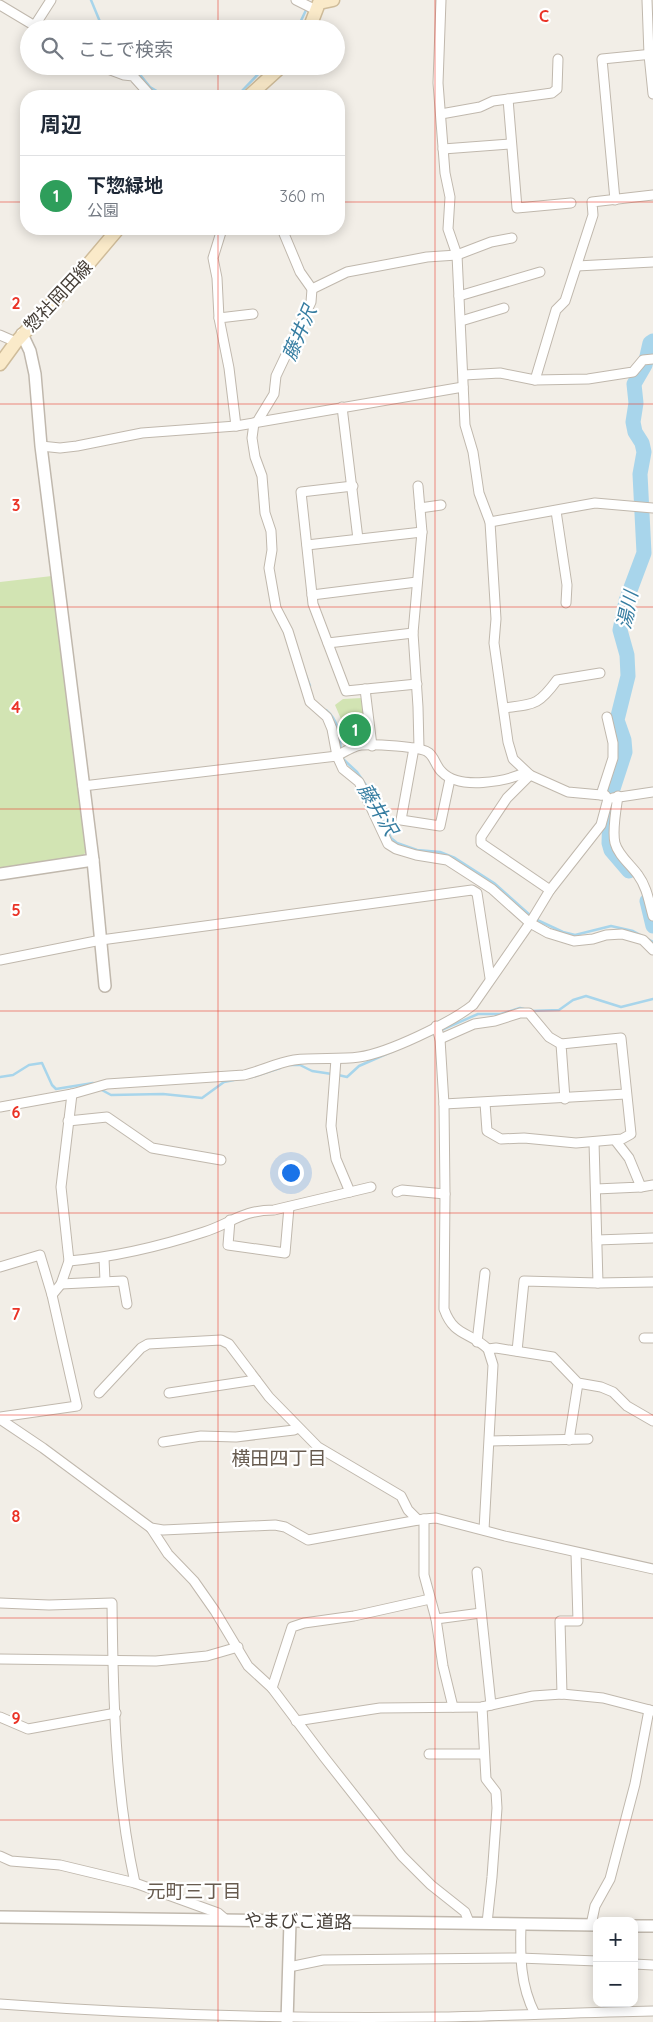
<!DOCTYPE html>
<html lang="ja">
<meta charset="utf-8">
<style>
body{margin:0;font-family:Quicksand,"Noto Sans JP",sans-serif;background:#f2f2f3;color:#1f2937}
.controls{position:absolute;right:15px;bottom:15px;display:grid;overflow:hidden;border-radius:10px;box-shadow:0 2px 12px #0003}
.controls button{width:45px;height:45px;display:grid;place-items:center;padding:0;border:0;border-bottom:1px solid #e0e1e3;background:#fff;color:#1f2937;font:25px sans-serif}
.you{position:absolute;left:290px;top:1172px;width:18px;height:18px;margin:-12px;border:4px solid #fff;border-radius:50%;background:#1a73e8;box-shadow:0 0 0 8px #1a73e833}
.badge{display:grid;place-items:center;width:32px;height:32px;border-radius:50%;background:#ea3327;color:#fff;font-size:16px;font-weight:700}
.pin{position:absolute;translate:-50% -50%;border:2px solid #fff;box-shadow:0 1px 5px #0006}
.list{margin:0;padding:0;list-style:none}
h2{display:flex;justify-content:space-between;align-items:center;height:65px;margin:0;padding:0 20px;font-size:21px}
h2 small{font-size:16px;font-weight:400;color:#747a83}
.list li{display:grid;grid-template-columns:32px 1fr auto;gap:15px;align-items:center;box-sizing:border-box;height:80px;padding:0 20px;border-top:1px solid #e0e1e3}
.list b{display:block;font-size:19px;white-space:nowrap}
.list p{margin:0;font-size:16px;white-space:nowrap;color:#747a83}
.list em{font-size:16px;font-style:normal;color:#747a83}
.icon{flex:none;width:28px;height:28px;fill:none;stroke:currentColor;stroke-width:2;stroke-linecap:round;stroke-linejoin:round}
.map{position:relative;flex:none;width:653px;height:2022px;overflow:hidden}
.search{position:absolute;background:#fff;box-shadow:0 2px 12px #0003;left:20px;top:20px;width:325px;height:55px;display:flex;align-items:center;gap:12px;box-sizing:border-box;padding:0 18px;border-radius:28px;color:#747a83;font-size:19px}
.panel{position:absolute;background:#fff;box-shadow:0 2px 12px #0003;left:20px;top:90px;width:325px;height:145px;border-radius:20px}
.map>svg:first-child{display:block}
.green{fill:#d2e4b3}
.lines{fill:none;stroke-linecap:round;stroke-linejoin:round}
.stream{stroke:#a8d5eb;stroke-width:2.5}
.river{stroke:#a8d5eb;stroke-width:15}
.minor-casing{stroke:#c0b8ad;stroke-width:11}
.tertiary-casing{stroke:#c0b8ad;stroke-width:14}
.secondary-casing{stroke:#cfbc9a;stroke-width:15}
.minor{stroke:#fff;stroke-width:9}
.tertiary{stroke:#fff;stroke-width:11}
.secondary{stroke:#faeac9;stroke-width:12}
.grid{fill:none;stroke:#ea3327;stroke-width:1;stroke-opacity:0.55}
.labels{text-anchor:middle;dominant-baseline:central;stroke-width:4.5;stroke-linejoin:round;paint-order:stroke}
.street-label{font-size:18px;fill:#453e37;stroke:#fff}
.water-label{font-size:19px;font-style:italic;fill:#367da1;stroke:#fff}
.neighbourhood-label{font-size:19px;fill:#675b4f;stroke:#fff}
.grid-label{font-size:16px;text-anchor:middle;font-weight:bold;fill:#ea3327;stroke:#fff;stroke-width:4.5;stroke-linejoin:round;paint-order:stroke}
</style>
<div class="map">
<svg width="653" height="2022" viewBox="0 0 653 2022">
<rect width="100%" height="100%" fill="#f2eee7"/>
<g class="green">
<path d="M 52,576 L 86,852 L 81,858 L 0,869 L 0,582 Z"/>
<path d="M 362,698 L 367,741 L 347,743 L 341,719 L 335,705 L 343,699 Z"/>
</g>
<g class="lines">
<g class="stream">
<path d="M 91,0 L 103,29"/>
<path d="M 297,29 L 307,8"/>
<path d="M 133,66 L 150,87 L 165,96"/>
<path d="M 237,96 L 266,66"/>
<path d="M 302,330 L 309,320 L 311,310"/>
<path d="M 265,475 L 268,499"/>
<path d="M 305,673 L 310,686"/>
<path d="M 326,710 C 339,721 339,734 341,750"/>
<path d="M 342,758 L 357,772 L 370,791 L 391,838 L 397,843 L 417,850 L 440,852 L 455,858 L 494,883 L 531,916"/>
<path d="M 535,919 L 563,932 L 575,935 L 611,926 L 633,931 L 653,942"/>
<path d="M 531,1011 L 559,1010 L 573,1000 L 586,996 L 621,1007 L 653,999"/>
<path d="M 289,1065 L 300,1065 L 312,1071 L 332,1074"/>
<path d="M 338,1075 L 347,1077 L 359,1066 L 478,1014 L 501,1014 L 520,1008 L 524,1009"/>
<path d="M 0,1077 L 13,1075 L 29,1065 L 42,1063 L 52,1085 L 56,1089 L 93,1083 L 95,1085"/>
<path d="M 252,1077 L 280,1068"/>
<path d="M 100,1089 L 111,1095 L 163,1094 L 202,1098 L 224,1082 L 234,1080"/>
</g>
<g class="river">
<path d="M 612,792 L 625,752 L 624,740 L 617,720 L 628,676 L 627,655 L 620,630 L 626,601 L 644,553 L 640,474 L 644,452 L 642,443 L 635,432 L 633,422 L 636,403 L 634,384 L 645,365 L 650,343 L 653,341"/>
<path d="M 610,809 L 609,843 L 611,850 L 629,871"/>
<path d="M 647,901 L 653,926"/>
</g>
<defs>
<g id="minor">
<path d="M 296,0 L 316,10"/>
<path d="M 441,0 L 438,83 L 445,173 L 450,197 L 448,229 L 457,255 L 465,425 L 473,452 L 479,493 L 490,522 L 496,619 L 494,643 L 508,742 L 513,759 L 530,775 L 568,792 L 601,795 L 605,795 L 608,799"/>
<path d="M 647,0 L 649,55 L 653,94"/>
<path d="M 0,5 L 40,29"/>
<path d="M 35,25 L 51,0"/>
<path d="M 100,66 L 124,75 L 133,76 L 151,96"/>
<path d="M 508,99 L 517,208 L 571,203"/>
<path d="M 441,114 L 480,107 L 493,101 L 552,93 L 557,89 L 558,59"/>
<path d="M 443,149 L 510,144"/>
<path d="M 615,200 L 602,59 L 653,54"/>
<path d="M 577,266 L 653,262"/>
<path d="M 312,289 L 347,272 L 427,257 L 457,255 L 491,242 L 512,238"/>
<path d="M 459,296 L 540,272"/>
<path d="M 219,318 L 217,278 L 213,258 L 222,229"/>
<path d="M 461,321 L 504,308"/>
<path d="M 0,335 L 16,342"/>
<path d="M 464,375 L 500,373 L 535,380 L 588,379 L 633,372 L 643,360 L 653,359"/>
<path d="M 535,380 L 556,310 L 565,301 L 593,215 L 592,202 L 653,195"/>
<path d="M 342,407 L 358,539"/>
<path d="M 257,422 L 274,394 L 276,376 L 311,302 L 312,289 L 300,272 L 282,229"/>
<path d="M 254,423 L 252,438 L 255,457 L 262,476 L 265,513 L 271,531 L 272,550 L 269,568 L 276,608 L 288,631 L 310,702 L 327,717 L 332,729 L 337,756 L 343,769 L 359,782 L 388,844 L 396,849 L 416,855 L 447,860 L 492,889 L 530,923 L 548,933 L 574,941 L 593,939 L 606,935 L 622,934 L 643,940 L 653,950"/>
<path d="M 236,426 L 229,368 L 219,318 L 253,314"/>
<path d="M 41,446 L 60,448 L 77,446 L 142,433 L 236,426 L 463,387"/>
<path d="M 353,486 L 301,492 L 313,604 L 346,691 L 417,684"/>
<path d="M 418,486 L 422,532 L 413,633 L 418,707 L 419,748"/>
<path d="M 420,508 L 441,505"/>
<path d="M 556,511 L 567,585 L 566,603"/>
<path d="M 490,522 L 595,503 L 653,508"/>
<path d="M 307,545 L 422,532"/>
<path d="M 312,595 L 417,582"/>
<path d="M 328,643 L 413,633"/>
<path d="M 365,689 L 372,746"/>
<path d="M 504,708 C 534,704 538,706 557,680 L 600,673"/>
<path d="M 414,748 L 401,820 L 440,826 L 450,779"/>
<path d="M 530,775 L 507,798 L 481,837 L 481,843 L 550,890"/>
<path d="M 83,786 L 337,756 C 344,752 353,746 361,745 C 372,744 422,746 429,753 C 435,758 436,767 442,772 C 459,790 506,782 526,772"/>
<path d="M 601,795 L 613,758 L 613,743 L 607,717"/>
<path d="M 618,796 C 616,809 612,831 615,843 C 618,855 631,865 638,875 C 647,887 649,902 653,916"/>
<path d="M 613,798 L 653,792"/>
<path d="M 0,960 L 101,940 L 472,890 L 477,893 L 490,978"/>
<path d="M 436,1026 L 440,1039 L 444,1104 L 445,1194 L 444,1309 C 454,1337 469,1331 488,1349 L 493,1365 L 484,1530"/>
<path d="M 440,1039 L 474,1024 L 495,1021 L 520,1013 L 529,1013 L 549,1037 L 561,1044"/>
<path d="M 336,1059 L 331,1126 L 336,1159 L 350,1192"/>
<path d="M 485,1103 L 487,1131 L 501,1139 L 524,1138 L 576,1143 L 622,1139 L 631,1134 L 621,1038 L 561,1044 L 565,1099"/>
<path d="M 444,1104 L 626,1094"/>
<path d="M 0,1107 L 72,1094 L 107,1084 L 244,1075 C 261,1071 276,1063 294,1060 C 316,1057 338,1060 359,1057 C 388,1053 450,1023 473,1005 L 530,923 L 550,890 L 601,825 L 608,799"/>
<path d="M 68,1121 L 107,1117 L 152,1148 L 221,1160"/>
<path d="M 594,1142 L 598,1283"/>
<path d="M 641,1187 L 653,1185"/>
<path d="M 596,1189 L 641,1187 L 629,1158 L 615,1140"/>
<path d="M 397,1192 L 402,1190 L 445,1194"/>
<path d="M 230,1220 L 228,1245 L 285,1253 L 289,1207"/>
<path d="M 597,1240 L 653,1238"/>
<path d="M 104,1258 L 105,1281"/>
<path d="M 69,1261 C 114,1257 161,1246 204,1232 C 232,1223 242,1210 274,1210 L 371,1187"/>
<path d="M 0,1267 L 40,1255 L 52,1295 L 77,1406 L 0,1417"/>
<path d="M 61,1284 L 123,1281 L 127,1304"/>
<path d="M 52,1295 L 61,1284 L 69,1261 L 61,1187 L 72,1094"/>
<path d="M 644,1338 L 653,1338"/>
<path d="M 477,1342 L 485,1273"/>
<path d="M 488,1349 L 496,1348 L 553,1357 L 578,1383 L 601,1387 L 613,1392 L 627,1406 L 653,1421"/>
<path d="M 517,1351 L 524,1281 L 598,1283 L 653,1282"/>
<path d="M 99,1393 L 141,1348 L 148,1344 L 221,1340 L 229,1344 L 269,1397 L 318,1447 L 401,1496 L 408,1510 L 418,1520"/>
<path d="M 169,1393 L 256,1380"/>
<path d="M 0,1419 L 43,1448 L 151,1528 L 163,1530 L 275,1525 L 285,1527 L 308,1540 L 424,1519 L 436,1518 L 505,1536 L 653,1569"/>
<path d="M 569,1440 L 578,1383"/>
<path d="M 490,1441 L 588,1439"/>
<path d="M 163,1442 L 201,1436 L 236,1437 L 294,1430 L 298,1428"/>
<path d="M 424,1519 L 424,1575 L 436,1619 L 443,1666 L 453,1707"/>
<path d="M 151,1528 L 168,1554 L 194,1581 L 215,1611 L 248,1666 L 272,1688 L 324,1757 L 402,1856 L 431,1885 L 465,1912 L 469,1922"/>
<path d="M 477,1572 L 491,1705"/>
<path d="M 0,1603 L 49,1605 L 112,1603 C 113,1696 115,1792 135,1883"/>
<path d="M 436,1619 L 481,1613"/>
<path d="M 0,1659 L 156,1661 L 207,1656 L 238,1647"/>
<path d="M 272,1688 L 292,1627 L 304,1623 L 354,1616 L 430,1599"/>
<path d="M 562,1694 L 560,1621 L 578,1621 L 576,1553"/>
<path d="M 482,1707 L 486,1779 L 496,1792 L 497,1808 L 492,1877 L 487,1923"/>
<path d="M 0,1717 L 28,1729 L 116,1713"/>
<path d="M 296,1721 L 380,1708 L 482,1707 L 533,1696 L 562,1694 L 603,1698 L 653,1711"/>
<path d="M 429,1754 L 484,1754"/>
<path d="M 0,1856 L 11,1861 L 60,1865 L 135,1883 L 218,1913 L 225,1919"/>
<path d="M 521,1924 C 520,1955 520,1985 535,2014"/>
<path d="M 591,1925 L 595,1906 L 610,1879 L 635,1784 L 649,1710"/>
<path d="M 634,1964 L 653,1965"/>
<path d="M 289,1967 L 323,1960 L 519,1958 L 597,1961"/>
<path d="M 0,2004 C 147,2015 294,2019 442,2017 C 512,2016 583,2012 653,2011"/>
</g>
<g id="tertiary">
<path d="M 22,334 L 30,351 L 35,374 L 41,446 L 93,860 L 105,986"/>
<path d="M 0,874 L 93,860"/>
<path d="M 0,1917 L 597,1925"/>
<path d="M 634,1926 L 653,1926"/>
<path d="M 287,2022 L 290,1922"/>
</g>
<g id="secondary">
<path d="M 309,29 L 319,3 L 333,0"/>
<path d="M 249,96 L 282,66"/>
<path d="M 0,364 L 16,342 L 85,268 L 118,229"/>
</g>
</defs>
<use href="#minor" class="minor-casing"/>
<use href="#tertiary" class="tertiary-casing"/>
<use href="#secondary" class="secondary-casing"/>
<use href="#minor" class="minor"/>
<use href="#tertiary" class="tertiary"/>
<use href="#secondary" class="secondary"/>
</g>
<path class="grid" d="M 218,0 L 218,29M 435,0 L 435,2022M 218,66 L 218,96M 0,202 L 26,202M 339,202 L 653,202M 218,229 L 218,2022M 0,404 L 653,404M 0,607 L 653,607M 0,809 L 653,809M 0,1011 L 653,1011M 0,1213 L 653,1213M 0,1415 L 653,1415M 0,1618 L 653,1618M 0,1820 L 653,1820"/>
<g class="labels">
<g class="street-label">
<text transform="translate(58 296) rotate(-47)">惣社岡田線</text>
<text transform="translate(298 1921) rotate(1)">やまびこ道路</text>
</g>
<g class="water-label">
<text transform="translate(299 333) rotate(-67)">藤井沢</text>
<text transform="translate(627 610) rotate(-78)">湯川</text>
<text transform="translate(378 809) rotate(59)">藤井沢</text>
</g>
<g class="neighbourhood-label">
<text x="279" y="1458">横田四丁目</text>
<text x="194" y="1891">元町三丁目</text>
</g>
</g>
<g class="grid-label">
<text x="544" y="22">C</text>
<text x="16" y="309">2</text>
<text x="16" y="511">3</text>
<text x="16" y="713">4</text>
<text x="16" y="916">5</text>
<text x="16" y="1118">6</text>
<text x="16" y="1320">7</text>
<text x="16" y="1522">8</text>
<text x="16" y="1724">9</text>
</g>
</svg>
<div class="controls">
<button>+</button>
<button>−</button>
</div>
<div class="you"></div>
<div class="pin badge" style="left:355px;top:730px;background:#2e9e5b">1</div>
<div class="search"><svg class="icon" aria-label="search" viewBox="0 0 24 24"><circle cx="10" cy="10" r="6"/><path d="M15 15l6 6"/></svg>ここで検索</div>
<section class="panel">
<h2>周辺<small></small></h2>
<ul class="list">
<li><span class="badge" style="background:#2e9e5b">1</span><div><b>下惣緑地</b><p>公園</p></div><em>360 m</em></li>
</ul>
</section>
</div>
